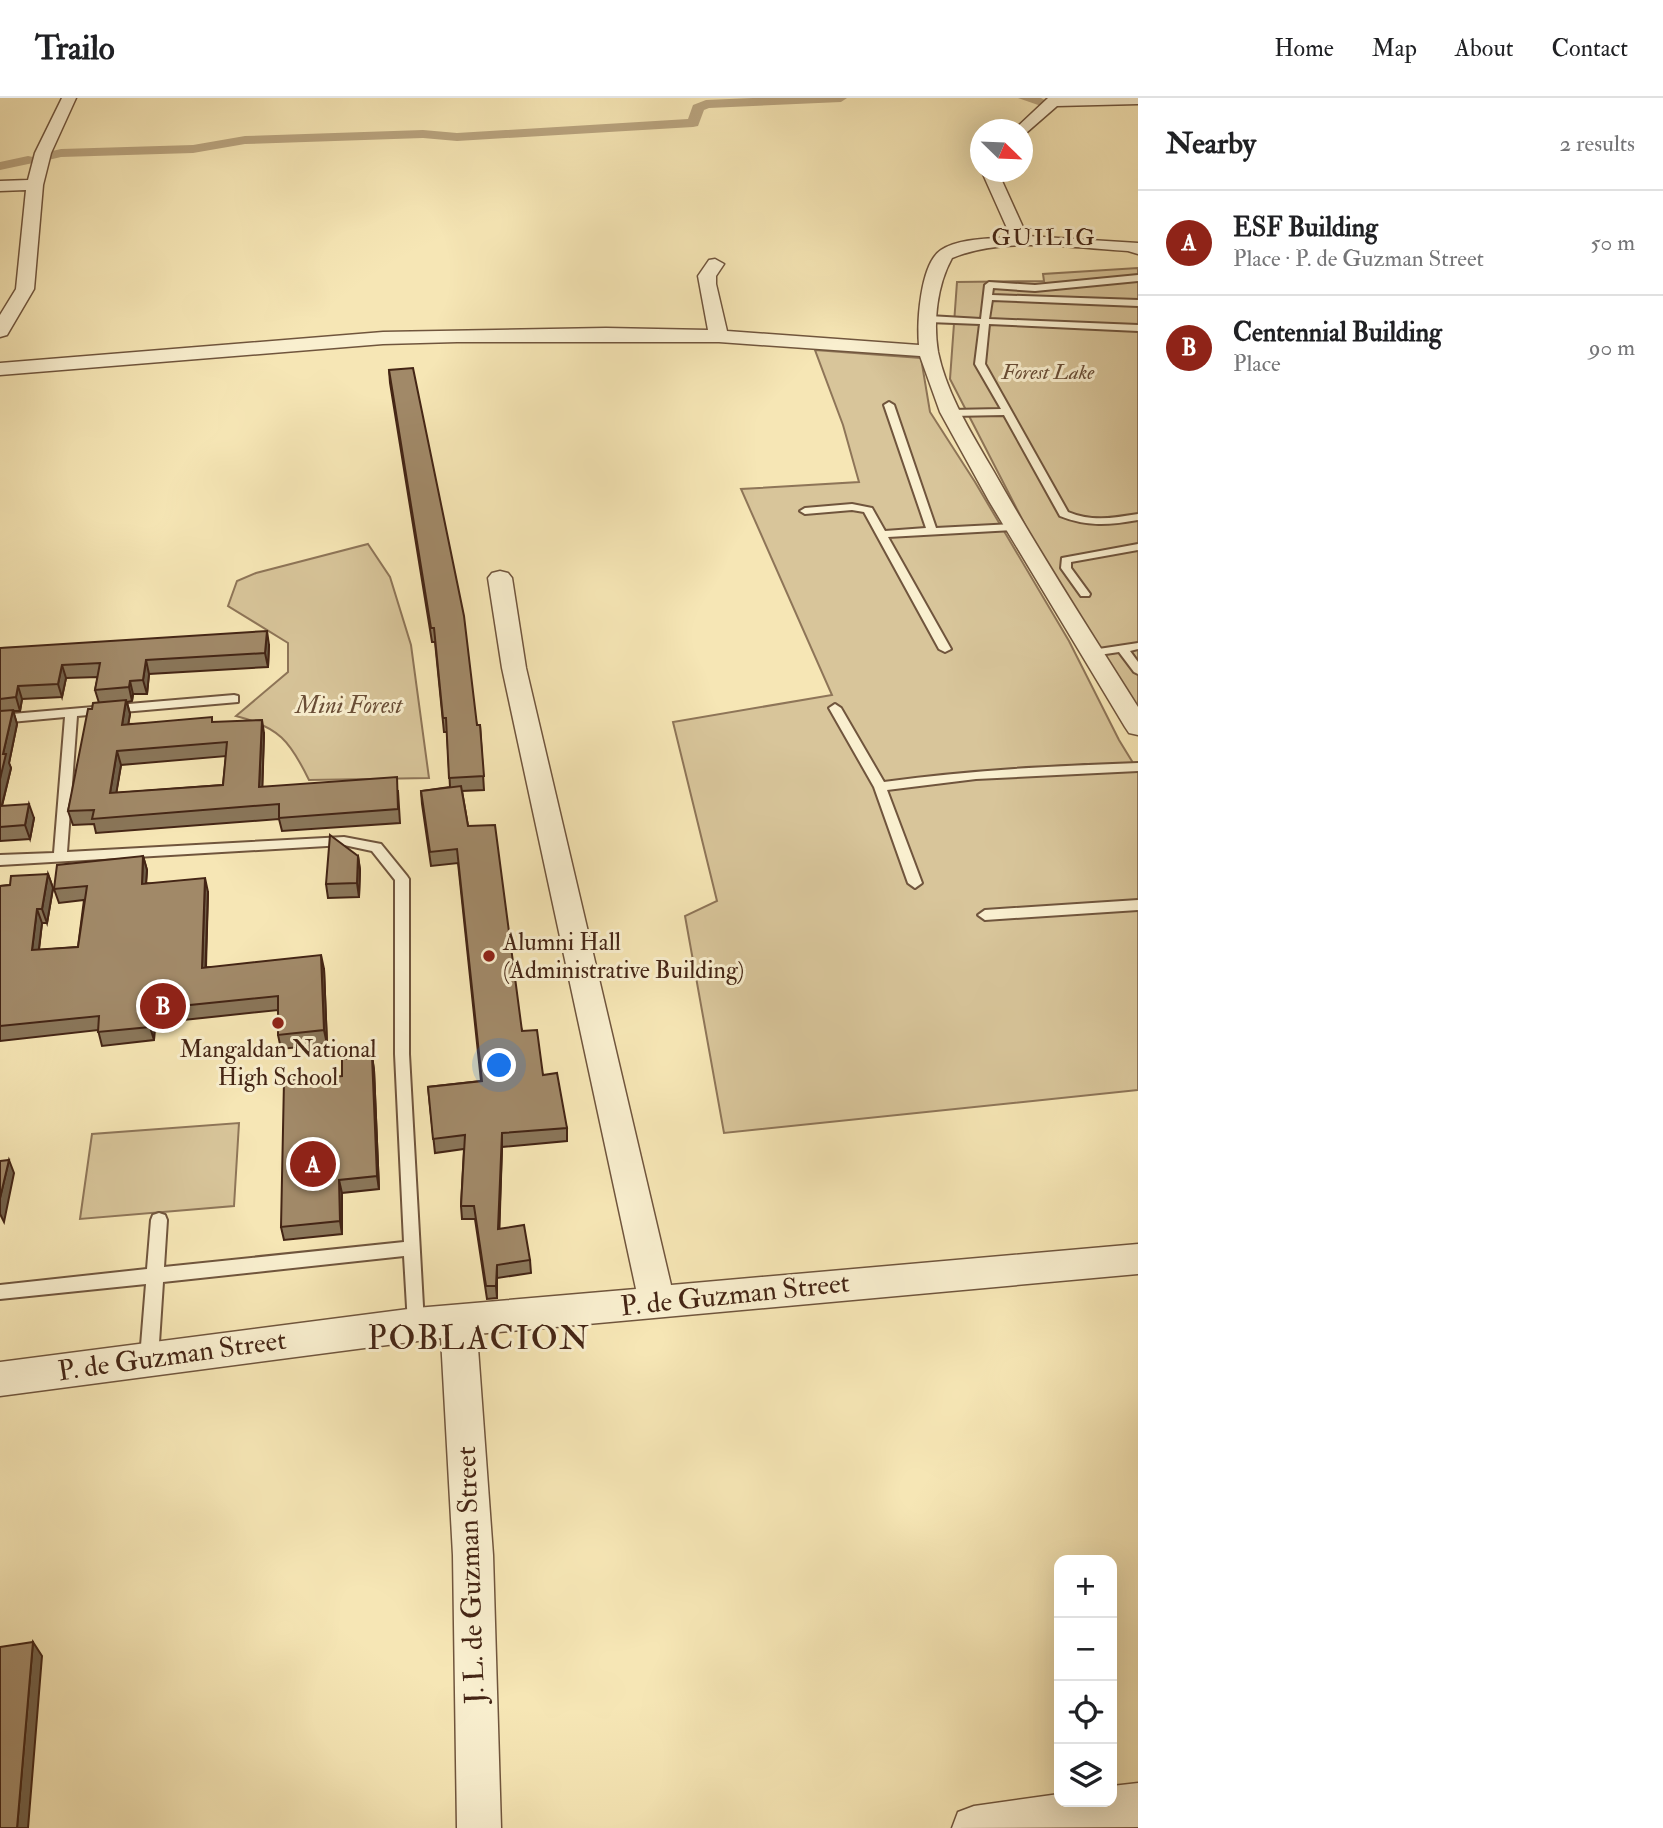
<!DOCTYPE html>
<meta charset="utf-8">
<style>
body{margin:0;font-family:"IM FELL Double Pica",serif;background:#f6f6f6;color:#202124}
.controls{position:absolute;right:21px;bottom:21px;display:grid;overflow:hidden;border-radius:14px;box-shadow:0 7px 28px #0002}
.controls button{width:63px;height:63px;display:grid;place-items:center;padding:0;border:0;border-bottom:2px solid #e0e0e0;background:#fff;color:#202124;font:35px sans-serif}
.compass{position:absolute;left:970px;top:21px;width:63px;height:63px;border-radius:50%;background:#fff;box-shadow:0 7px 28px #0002;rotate:113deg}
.you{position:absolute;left:500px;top:968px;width:24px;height:24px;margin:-18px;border:5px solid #fff;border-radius:50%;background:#1a73e8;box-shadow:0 0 0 10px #1a73e833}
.badge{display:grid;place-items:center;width:46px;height:46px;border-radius:50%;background:#8f2418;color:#fff;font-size:23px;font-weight:700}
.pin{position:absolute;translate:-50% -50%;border:4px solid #fff;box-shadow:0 2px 7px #0006}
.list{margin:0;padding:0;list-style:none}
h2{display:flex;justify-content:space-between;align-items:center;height:91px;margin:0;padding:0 28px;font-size:30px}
h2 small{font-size:23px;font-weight:400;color:#757577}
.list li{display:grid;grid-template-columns:46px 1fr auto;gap:21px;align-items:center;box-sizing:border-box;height:105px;padding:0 28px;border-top:2px solid #e0e0e0}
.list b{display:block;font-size:26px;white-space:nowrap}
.list p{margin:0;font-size:23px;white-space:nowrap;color:#757577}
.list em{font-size:23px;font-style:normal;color:#757577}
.icon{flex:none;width:38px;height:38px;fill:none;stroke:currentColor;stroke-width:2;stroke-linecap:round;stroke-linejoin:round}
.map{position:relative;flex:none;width:1138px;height:1730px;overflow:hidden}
header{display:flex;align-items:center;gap:42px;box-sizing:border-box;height:98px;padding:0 35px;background:#fff;border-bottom:2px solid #e0e0e0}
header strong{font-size:33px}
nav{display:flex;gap:38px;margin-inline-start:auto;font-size:24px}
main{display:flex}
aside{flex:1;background:#fff}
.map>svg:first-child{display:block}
.green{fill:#d8c59a;stroke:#8e7558;stroke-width:2}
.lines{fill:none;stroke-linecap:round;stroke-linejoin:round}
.canal{fill:#b9a47f;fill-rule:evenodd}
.lane-casing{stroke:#70553d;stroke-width:4}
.street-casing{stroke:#70553d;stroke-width:3}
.lane{fill:#f9efcf;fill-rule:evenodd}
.street{fill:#f9efcf;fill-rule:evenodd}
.wall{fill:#8a7659;stroke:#442515;stroke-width:2;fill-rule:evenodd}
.shaded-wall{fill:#716049;stroke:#442515;stroke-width:2}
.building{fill:#a18968;stroke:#442515;stroke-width:2;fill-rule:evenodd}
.poi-dot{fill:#8f2418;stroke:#f9efcf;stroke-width:2.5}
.labels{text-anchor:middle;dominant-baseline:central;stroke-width:6;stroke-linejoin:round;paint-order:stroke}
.far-park-label{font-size:21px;font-style:italic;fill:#694d36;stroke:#f9efcf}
.far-quarter-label{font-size:23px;letter-spacing:2px;fill:#442515;stroke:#f9efcf}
.park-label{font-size:24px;font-style:italic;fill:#694d36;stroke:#f9efcf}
.poi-label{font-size:24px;fill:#442515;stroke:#f9efcf;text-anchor:start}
.near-street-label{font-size:28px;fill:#442515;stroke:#f9efcf}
.near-quarter-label{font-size:33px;letter-spacing:2px;fill:#442515;stroke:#f9efcf}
</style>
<header>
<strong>Trailo</strong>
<nav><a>Home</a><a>Map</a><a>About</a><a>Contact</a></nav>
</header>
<main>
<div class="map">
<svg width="1138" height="1730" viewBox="0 0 1138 1730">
<rect width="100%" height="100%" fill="#f6e6b5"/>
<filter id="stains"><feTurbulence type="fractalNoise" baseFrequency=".00286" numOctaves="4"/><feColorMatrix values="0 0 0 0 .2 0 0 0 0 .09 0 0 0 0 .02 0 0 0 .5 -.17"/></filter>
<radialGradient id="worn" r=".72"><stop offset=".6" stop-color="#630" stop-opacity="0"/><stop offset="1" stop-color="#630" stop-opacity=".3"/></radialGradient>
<g class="green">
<path d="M 1138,170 L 1138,618 L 1040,456 L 950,281 L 957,184 L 1044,183 L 1043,176 Z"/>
<path d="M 815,252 L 921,260 L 930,314 L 975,384 L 1069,543 L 1119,642 L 1138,673 L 1138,992 L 724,1035 L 685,818 L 717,803 L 673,624 L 832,597 L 741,391 L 859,384 L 843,327 Z"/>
<path d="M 368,446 L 390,479 L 411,547 L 429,680 L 309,682 C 290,643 279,629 236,618 L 288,574 L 288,545 L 228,508 L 237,483 L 256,475 Z"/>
<path d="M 239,1025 L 234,1108 L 80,1121 L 92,1036 Z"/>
</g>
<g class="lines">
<g class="canal">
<path d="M 753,0 L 847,0 L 841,4 L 709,10 L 704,12 L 698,28 L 693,29 L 457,43 L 423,40 L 245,46 L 193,55 L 61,59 L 44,63 L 37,59 L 39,56 L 61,51 L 193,47 L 245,38 L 423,32 L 457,35 L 688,21 L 693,7 L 706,2 Z"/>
<path d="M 1018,0 L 1041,0 L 1048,4 L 1041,8 Z"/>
<path d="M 28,58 L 33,59 L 33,65 L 0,72 L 0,64 Z"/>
</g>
<defs>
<g id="lane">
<path d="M 1138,177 L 1138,183 L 1035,193 L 993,190 L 992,197 L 1138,202 L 1138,208 L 992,202 L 989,221 L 1138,227 L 1138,233 L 989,226 L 985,266 L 1068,414 C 1092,424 1113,420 1138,416 L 1138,422 C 1110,427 1087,429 1060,418 L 1004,317 L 951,318 L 946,315 L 951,312 L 1001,311 L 975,266 L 980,226 L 929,224 L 925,221 L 929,218 L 981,221 L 985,187 L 989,184 L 1035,187 Z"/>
<path d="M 889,304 L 894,307 L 936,430 L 1013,426 L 1018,429 L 1013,432 L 888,439 L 951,551 L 945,554 L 939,551 L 864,414 L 852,412 L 805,416 L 800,413 L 805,410 L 852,406 L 872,410 L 885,433 L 926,430 L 884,307 Z"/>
<path d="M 1138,446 L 1138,452 L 1071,464 L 1071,470 L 1090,496 L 1089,498 L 1081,498 L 1061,470 L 1062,460 Z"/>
<path d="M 1138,545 L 1138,551 L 1130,553 L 1138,564 L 1138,576 L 1134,574 L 1119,554 L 1092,558 L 1086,555 L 1092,552 Z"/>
<path d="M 234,597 L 238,598 L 238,604 L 77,618 L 67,754 L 344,739 L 381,746 L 407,778 L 409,781 L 409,956 L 424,1226 L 422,1231 L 416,1234 L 410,1231 L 408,1226 L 404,1158 L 163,1184 L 158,1260 L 155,1265 L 149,1268 L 143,1265 L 140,1260 L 146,1186 L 0,1201 L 0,1187 L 147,1171 L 151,1122 L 153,1117 L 159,1115 L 165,1117 L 167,1122 L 164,1169 L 404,1144 L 395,956 L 395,782 L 372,753 L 344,747 L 0,767 L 0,757 L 54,755 L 65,619 L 0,625 L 0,617 Z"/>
<path d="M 835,606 L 841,610 L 884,684 C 968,672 1053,668 1138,665 L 1138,673 L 976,681 L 887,692 L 922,785 L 915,790 L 908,785 L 874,689 L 829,610 Z"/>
<path d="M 1138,802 L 1138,812 L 985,822 L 978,817 L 985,812 Z"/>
</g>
<g id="street">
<path d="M 62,0 L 76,0 L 51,55 L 43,87 L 34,191 L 7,237 L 0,239 L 0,217 L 16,191 L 26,92 L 0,93 L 0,83 L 28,82 L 35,55 Z"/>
<path d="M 1138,0 L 1138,6 L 1057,8 L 1026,35 L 1023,36 L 1023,32 L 1014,32 L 1048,0 Z"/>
<path d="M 982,74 L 998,74 L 1027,138 L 1138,145 L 1138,156 L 1128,153 C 1072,150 1005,138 952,160 C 937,187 933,224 938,254 C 947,297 972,336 994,374 C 1039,454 1089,531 1138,609 L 1138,637 L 1129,635 L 1125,629 L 989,403 L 940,314 L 920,258 L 719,244 L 457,244 L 383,246 L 0,277 L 0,265 L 383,234 L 606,230 L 708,232 L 698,178 L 709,162 L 715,161 L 724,166 L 716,178 L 716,186 L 727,233 L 919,247 C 917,225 920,166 941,152 C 960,140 988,141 1011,139 Z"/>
<path d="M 500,473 L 508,475 L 512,480 L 526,570 L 671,1187 L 1138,1146 L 1138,1176 L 477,1236 L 493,1457 L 501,1730 L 457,1730 L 453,1457 L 441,1240 L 0,1298 L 0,1264 L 416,1210 L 636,1191 L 502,570 L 488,480 L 492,475 Z"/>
<path d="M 1138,1685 L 1138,1729 L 952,1730 L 958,1714 L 974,1708 L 1059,1696 L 1059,1704 L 1112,1704 L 1112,1688 Z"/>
</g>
</defs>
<use href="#lane" class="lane-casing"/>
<use href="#street" class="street-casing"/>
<use href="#lane" class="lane"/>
<use href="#street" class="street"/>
</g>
<g class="wall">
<path d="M 389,272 L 477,627 L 480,627 L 484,692 L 462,693 L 468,728 L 522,933 L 567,1030 L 567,1043 L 502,1049 L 499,1131 L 530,1162 L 531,1175 L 497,1180 L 497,1200 L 487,1201 L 475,1121 L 462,1121 L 461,1108 L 464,1051 L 435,1055 L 428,989 L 481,983 L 458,765 L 431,768 L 422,706 L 421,693 L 450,689 L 447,634 L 444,634 L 435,544 L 432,544 L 390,285 Z"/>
<path d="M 269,547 L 268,569 L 149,576 L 147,596 L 133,596 L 132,603 L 127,604 L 130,616 L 128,626 L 213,624 L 264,635 L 262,689 L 398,693 L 400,725 L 282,733 L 279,721 L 96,735 L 94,726 L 73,727 L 68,713 L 92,611 L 99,605 L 95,592 L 98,579 L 66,580 L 62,599 L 22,601 L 20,613 L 13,613 L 17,626 L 9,665 L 11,670 L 2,708 L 34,720 L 30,741 L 0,743 L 0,550 ZM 226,658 L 223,687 L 116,695 L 121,667 Z"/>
<path d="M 143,758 L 147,772 L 146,785 L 208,794 L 206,869 L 324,871 L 327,946 L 281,951 L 278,937 L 278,912 L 155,925 L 154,942 L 102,948 L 98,932 L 0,943 L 0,788 L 10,787 L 48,776 L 53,790 L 47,825 L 42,825 L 39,852 L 78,849 L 84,802 L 59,805 L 54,791 Z"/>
<path d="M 358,758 L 360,772 L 359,799 L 328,800 L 326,786 Z"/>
<path d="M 372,958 L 374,972 L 379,1091 L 342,1095 L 342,1136 L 284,1142 L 281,1129 L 342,978 Z"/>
</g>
<g class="shaded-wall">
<path d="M 267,533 L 269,547 L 268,569 L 265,555 Z"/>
<path d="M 146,562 L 149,576 L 147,596 L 143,582 Z"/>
<path d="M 62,567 L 66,580 L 62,599 L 58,586 Z"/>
<path d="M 130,583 L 133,596 L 132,603 L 129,589 Z"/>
<path d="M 18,588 L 22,601 L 20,613 L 16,599 Z"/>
<path d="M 126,602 L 130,616 L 126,640 L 122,627 Z"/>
<path d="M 13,612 L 17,626 L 9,665 L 11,670 L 0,715 L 0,681 L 3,656 Z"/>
<path d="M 262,622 L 264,635 L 262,703 L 259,689 Z"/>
<path d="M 117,653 L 121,667 L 114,709 L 110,695 Z"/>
<path d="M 29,706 L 34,720 L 30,741 L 25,727 Z"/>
<path d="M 143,758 L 147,772 L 145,799 L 142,786 Z"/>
<path d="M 358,758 L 360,772 L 359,799 L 357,785 Z"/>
<path d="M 48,776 L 53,790 L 47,825 L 42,811 Z"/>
<path d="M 205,780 L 208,794 L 205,883 L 202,870 Z"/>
<path d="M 37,811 L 42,825 L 37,866 L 32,852 Z"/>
<path d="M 321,857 L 324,871 L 327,946 L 324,932 Z"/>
<path d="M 151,911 L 155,925 L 154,942 L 150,929 Z"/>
<path d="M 372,958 L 374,972 L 379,1091 L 377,1078 Z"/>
<path d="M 502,1035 L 502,1049 L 499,1144 L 498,1131 Z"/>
<path d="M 9,1062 L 14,1075 L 4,1124 L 0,1116 L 0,1100 Z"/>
<path d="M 339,1082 L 342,1095 L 342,1136 L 340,1123 Z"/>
<path d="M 497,1167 L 497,1200 L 496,1188 Z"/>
<path d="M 33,1544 L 42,1558 L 28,1730 L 17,1730 Z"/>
</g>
<g class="building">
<path d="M 413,270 L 464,518 L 477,627 L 480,627 L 484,678 L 449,680 L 446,620 L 443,620 L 434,530 L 431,530 L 389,272 Z"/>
<path d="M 267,533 L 265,555 L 146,562 L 143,582 L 130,583 L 129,589 L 95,592 L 100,565 L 62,567 L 58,586 L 18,588 L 16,599 L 0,601 L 0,550 Z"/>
<path d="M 126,602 L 122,627 L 212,619 L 212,624 L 262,622 L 259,689 L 397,679 L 398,711 L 279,720 L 279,706 L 92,721 L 94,712 L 68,713 L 88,611 L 92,611 L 93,605 ZM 227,644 L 223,687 L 110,695 L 117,653 Z"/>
<path d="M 13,612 L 3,656 L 6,656 L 0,681 L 0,613 Z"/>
<path d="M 461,688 L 468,728 L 495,727 L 522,933 L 537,932 L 543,977 L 557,975 L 567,1030 L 502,1035 L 498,1131 L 524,1127 L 530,1162 L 497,1167 L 496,1188 L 486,1188 L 474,1108 L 461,1108 L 465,1037 L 433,1041 L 428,989 L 482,983 L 457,751 L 430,754 L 421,693 Z"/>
<path d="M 29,706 L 25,727 L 0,729 L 0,708 Z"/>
<path d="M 330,737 L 358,758 L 357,785 L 326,786 Z"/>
<path d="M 143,758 L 142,786 L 205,780 L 202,870 L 321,857 L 324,932 L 278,937 L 278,898 L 151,911 L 150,929 L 98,934 L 99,918 L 0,928 L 0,788 L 10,787 L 11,778 L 48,776 L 42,811 L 37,811 L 32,852 L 78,849 L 87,788 L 54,791 L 57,767 Z"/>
<path d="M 372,958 L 377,1078 L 339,1082 L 340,1123 L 281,1129 L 284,983 L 342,978 L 342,961 Z"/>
<path d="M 9,1062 L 0,1100 L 0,1063 Z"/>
<path d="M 33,1544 L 17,1730 L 0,1730 L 0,1549 Z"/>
</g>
<g class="poi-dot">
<circle cx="489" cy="858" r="7"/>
<circle cx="278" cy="925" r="7"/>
</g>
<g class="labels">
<g class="far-park-label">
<text x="1048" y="274">Forest Lake</text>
</g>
<g class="far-quarter-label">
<text x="1044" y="139">GUILIG</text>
</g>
<g class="park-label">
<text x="349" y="607">Mini Forest</text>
</g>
<g class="poi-label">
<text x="503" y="844">Alumni Hall<tspan x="503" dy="28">(Administrative Building)</tspan></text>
<text x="278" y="951" text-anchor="middle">Mangaldan National<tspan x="278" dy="28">High School</tspan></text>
</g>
<g class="near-street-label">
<text transform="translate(735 1197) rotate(-6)">P. de Guzman Street</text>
<text transform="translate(172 1258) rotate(-8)">P. de Guzman Street</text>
<text transform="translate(471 1477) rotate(-92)">J. L. de Guzman Street</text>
</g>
<g class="near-quarter-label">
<text x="479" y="1240">POBLACION</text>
</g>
</g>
<rect width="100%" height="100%" filter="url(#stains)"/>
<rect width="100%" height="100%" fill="url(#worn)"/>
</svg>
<div class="controls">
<button>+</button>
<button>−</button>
<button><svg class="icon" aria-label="locate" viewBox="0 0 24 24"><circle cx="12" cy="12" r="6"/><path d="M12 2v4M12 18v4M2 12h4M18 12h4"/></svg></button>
<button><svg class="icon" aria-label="layers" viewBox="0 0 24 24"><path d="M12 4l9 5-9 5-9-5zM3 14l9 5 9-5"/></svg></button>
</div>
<svg class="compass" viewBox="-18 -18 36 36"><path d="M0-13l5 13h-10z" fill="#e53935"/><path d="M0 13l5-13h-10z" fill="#757577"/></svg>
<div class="you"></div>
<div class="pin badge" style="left:313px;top:1066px">A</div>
<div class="pin badge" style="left:163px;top:908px">B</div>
</div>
<aside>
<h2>Nearby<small>2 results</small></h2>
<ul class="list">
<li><span class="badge">A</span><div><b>ESF Building</b><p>Place · P. de Guzman Street</p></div><em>50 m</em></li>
<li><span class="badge">B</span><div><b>Centennial Building</b><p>Place</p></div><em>90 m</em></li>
</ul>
</aside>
</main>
